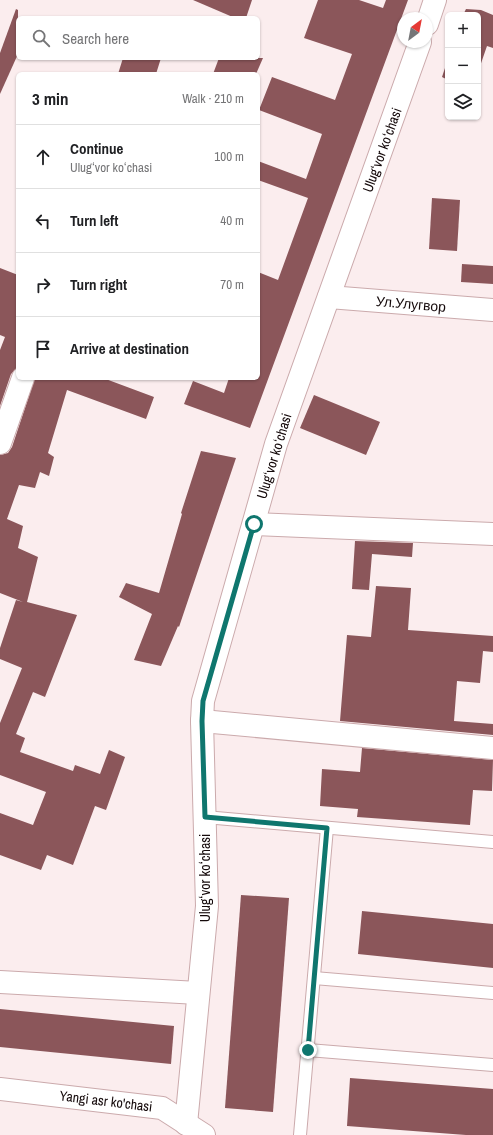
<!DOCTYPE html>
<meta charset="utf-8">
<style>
body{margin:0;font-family:"Archivo Narrow",sans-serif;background:#f2f2f2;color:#202124}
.controls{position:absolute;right:12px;top:12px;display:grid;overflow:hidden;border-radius:6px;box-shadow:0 1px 3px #0004}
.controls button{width:36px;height:36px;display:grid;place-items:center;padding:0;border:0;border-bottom:1px solid #e0e0e0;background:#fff;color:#202124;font:20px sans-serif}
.compass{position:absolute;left:397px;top:12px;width:36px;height:36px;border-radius:50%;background:#fff;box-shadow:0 1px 3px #0004;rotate:32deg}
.stop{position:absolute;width:12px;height:12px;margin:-9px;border:3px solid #0f766e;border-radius:50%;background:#fff}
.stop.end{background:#0f766e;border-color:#fff;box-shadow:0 1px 4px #0008}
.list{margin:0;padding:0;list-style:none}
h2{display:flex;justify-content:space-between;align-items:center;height:52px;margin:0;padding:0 16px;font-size:17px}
h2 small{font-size:13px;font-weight:400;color:#757577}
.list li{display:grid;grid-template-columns:26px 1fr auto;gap:12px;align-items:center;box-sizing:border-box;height:64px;padding:0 16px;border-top:1px solid #e0e0e0}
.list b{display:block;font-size:15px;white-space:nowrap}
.list p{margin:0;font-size:13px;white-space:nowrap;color:#757577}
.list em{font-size:13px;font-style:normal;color:#757577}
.icon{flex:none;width:22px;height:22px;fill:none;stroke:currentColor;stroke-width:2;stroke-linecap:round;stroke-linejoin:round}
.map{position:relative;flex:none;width:493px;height:1135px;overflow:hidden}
.search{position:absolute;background:#fff;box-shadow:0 1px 3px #0004;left:16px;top:16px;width:244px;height:44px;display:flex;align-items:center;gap:10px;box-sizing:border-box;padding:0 14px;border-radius:6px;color:#757577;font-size:15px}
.panel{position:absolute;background:#fff;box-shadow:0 1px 3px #0004;left:16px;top:72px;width:244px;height:308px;border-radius:6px}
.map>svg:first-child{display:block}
.building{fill:#8b565a}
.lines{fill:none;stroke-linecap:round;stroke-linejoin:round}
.lane-casing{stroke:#cbaaac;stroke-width:14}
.street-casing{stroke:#cbaaac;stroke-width:24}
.lane{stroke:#fff;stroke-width:12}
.street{stroke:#fff;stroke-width:22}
.route{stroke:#0f766e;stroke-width:5}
.labels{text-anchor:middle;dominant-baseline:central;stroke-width:3;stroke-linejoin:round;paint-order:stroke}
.street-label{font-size:14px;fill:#14090a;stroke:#fff}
</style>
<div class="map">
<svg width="493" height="1135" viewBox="0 0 493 1135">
<rect width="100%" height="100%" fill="#fbedee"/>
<g class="building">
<path d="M 193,0 L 252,0 L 246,18 L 235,18 Z"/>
<path d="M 318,0 L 359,0 L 383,8 L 386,0 L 408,0 L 250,428 L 184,404 L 193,381 L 224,393 L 229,378 L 258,378 L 258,272 L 278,280 L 308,198 L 258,180 L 258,161 L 306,179 L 322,134 L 259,110 L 272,77 L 335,100 L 352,54 L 304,38 Z"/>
<path d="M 16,9 L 18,10 L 18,54 L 0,94 L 0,53 Z"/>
<path d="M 466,9 L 481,10 L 493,15 L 493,48 L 487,46 L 478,72 L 478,15 L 463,15 Z"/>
<path d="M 123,58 L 161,58 L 156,74 L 118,74 Z"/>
<path d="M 219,58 L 263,58 L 256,74 L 213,74 Z"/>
<path d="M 448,59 L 448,80 L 442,77 Z"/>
<path d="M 432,198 L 460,200 L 457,251 L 429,249 Z"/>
<path d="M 462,264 L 493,266 L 493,284 L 461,282 Z"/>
<path d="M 0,268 L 18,275 L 18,367 L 11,374 L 0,406 L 0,350 L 5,337 L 0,335 Z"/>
<path d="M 35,378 L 103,378 L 154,397 L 146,419 L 67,390 L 48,453 L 54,457 L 49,476 L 40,472 L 35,488 L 19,485 L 7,519 L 23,526 L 18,548 L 38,557 L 27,602 L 77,615 L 45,697 L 33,692 L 16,734 L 25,738 L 20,752 L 73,771 L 75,765 L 100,774 L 109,750 L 125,757 L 106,810 L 95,806 L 73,865 L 47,855 L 41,870 L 0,855 L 0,813 L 33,825 L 46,792 L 0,775 L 0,723 L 22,668 L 0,659 L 0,648 L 16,600 L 23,602 L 0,593 L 0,455 L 8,453 L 12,447 Z"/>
<path d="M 314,395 L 380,422 L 366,455 L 300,428 Z"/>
<path d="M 201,451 L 236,458 L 179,627 L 178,626 L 161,666 L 134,660 L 152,614 L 119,597 L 126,583 L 159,593 L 182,514 L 181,513 Z"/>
<path d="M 355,541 L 413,543 L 412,557 L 372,554 L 369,590 L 352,589 Z"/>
<path d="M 376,586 L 411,588 L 408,630 L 493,636 L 493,652 L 483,651 L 480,683 L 457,681 L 454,721 L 493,724 L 493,735 L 340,721 L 347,635 L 371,637 Z"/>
<path d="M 362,748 L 493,760 L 492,791 L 473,790 L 470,825 L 357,817 L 358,809 L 320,806 L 322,769 L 360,772 Z"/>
<path d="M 241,895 L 289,898 L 273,1112 L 225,1108 Z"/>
<path d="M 362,911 L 493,924 L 493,968 L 358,954 Z"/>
<path d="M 0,1009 L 174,1026 L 171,1064 L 0,1047 Z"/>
<path d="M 350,1078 L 493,1089 L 493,1135 L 466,1135 L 347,1126 Z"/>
</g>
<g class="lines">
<defs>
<g id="lane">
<path d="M 205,817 L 493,842"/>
<path d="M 314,978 L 493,993"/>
<path d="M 308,1050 L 493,1065"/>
<path d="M 300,1135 L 327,828"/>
</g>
<g id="street">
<path d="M 427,24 L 435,0"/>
<path d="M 329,297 L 493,310"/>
<path d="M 0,443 L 23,378"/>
<path d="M 254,524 L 493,534"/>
<path d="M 202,721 L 493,748"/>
<path d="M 0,982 L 198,993"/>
<path d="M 0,1089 L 162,1108 L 204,1135"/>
<path d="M 186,1124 L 207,906 L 202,721 L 203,701 L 276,444 L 420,42"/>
</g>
</defs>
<use href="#lane" class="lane-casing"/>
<use href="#street" class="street-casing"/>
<use href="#lane" class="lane"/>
<use href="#street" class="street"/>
</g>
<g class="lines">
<path class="route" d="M 254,524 L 203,701 L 202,721 L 205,817 L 327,828 L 308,1050"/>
</g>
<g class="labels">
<g class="street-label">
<text transform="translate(382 150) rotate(-70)">Ulugʻvor koʻchasi</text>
<text transform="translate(411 304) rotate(5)">Ул.Улугвор</text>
<text transform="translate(274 456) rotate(-73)">Ulugʻvor koʻchasi</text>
<text transform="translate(205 878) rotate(-90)">Ulugʻvor koʻchasi</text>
<text transform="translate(106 1101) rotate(7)">Yangi asr ko'chasi</text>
</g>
</g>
</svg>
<div class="controls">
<button>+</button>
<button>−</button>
<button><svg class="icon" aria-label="layers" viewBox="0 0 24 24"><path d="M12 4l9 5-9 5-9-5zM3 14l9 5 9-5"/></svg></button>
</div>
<svg class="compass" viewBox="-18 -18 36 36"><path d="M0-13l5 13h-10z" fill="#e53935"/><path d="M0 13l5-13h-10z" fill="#757577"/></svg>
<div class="stop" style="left:254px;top:524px"></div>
<div class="stop end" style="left:308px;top:1050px"></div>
<div class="search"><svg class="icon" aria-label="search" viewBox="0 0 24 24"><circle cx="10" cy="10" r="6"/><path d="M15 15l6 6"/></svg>Search here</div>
<section class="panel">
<h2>3 min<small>Walk · 210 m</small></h2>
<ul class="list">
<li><svg class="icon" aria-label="ahead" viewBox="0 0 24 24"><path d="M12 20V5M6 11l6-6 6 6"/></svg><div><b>Continue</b><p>Ulugʻvor koʻchasi</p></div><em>100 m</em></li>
<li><svg class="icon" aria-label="left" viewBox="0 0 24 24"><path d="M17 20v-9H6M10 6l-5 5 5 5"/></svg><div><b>Turn left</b></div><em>40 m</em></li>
<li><svg class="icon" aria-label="right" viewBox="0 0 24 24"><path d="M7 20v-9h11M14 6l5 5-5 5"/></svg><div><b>Turn right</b></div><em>70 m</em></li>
<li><svg class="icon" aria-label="arrive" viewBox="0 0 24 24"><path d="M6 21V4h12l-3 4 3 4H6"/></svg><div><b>Arrive at destination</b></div></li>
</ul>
</section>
</div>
